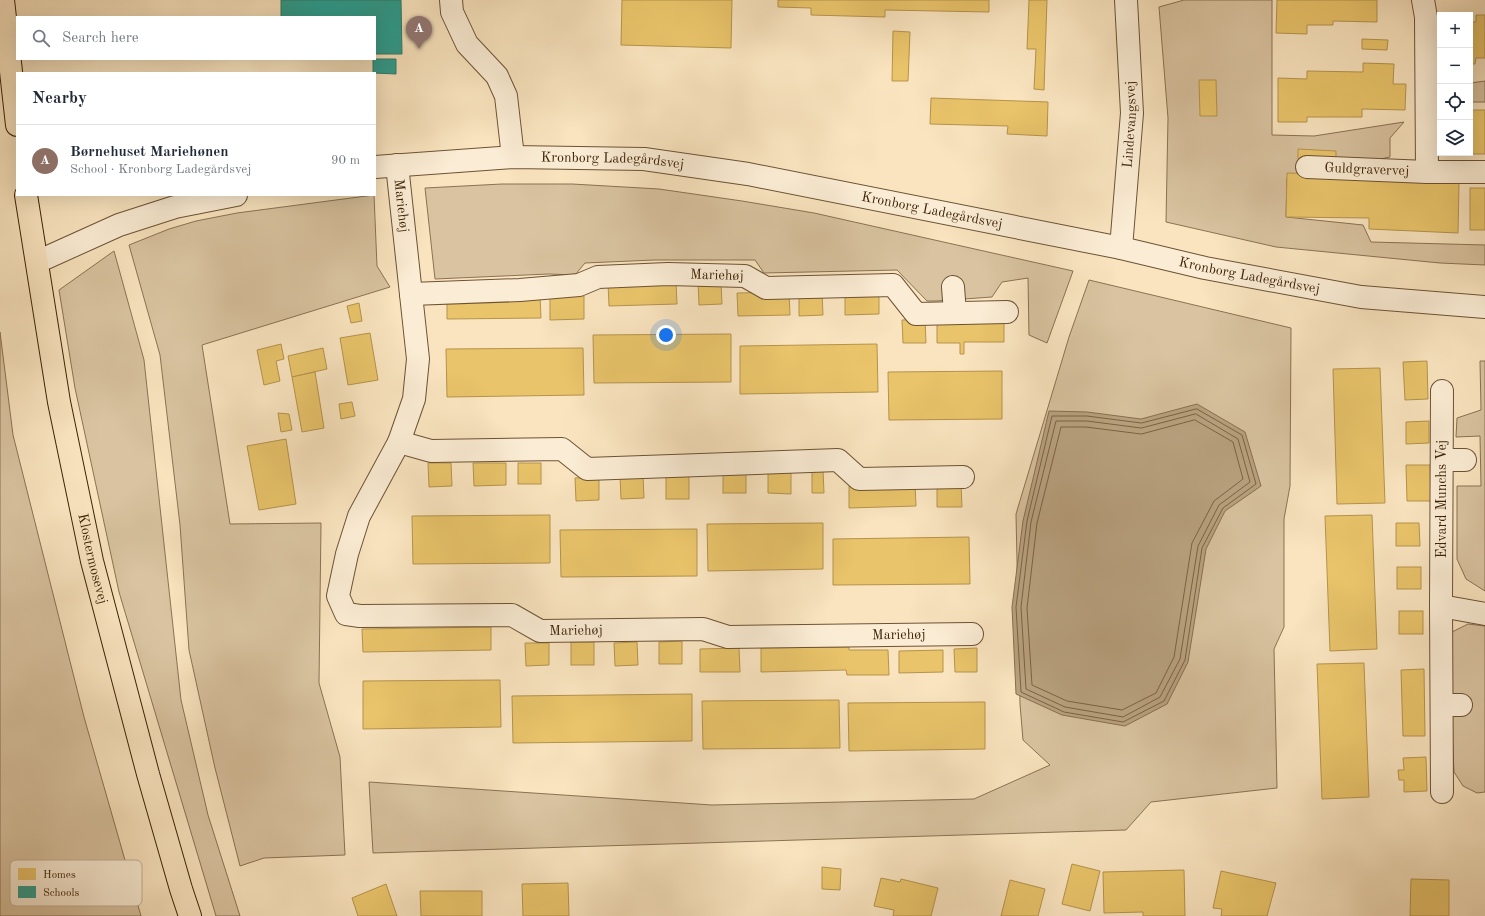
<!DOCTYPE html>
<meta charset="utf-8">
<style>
body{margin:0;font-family:"Old Standard TT",serif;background:#f6f6f7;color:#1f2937}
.controls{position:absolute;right:12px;top:12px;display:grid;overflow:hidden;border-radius:0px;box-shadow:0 4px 16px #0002}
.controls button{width:36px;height:36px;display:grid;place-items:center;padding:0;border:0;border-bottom:1px solid #e0e1e3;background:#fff;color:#1f2937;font:20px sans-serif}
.you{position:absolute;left:666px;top:335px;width:14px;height:14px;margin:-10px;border:3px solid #fff;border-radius:50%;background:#1a73e8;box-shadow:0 0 0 6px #1a73e833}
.badge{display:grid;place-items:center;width:26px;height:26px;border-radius:50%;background:#8f2418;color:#fff;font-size:13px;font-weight:700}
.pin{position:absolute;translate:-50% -33px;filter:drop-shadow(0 1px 2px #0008)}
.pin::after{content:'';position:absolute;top:21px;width:14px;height:12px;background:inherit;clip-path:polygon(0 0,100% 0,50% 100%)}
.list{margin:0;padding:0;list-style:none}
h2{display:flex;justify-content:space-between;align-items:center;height:52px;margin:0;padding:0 16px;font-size:17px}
h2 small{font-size:13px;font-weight:400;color:#747a83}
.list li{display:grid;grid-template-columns:26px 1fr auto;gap:12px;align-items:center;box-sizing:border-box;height:72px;padding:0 16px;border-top:1px solid #e0e1e3}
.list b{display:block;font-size:15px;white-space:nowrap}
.list p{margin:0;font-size:13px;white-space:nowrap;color:#747a83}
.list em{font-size:13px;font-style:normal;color:#747a83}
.icon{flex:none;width:22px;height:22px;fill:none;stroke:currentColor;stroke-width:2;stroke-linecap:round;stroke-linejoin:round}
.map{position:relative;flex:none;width:1485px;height:916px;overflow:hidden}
.search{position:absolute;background:#fff;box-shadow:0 4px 16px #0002;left:16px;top:16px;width:360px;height:44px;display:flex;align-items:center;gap:10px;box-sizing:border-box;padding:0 14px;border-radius:0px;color:#747a83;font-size:15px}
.panel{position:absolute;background:#fff;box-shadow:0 4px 16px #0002;left:16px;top:72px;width:360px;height:124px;border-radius:0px}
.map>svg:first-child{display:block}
.green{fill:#d9c3a0;stroke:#8b7253}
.water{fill:#b9a280;stroke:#876f4f}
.homes{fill:#e9c46a;stroke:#b5934c}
.schools{fill:#2a9d8f;stroke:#307866}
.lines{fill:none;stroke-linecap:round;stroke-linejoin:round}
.shore{stroke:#7b6243;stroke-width:1}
.minor-casing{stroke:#6c5234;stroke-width:24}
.major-casing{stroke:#3d2206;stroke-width:24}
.minor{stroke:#fbedd5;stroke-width:22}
.major{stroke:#f9e4bf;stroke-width:22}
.labels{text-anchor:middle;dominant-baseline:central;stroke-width:4;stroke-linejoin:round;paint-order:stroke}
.street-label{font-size:14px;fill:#3d2206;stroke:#fbedd5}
.key{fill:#fbedd5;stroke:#c2b097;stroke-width:1}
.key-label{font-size:11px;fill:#3d2206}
</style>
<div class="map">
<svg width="1485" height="916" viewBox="0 0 1485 916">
<rect width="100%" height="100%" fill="#f9e4bf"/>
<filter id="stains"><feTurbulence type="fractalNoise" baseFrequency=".005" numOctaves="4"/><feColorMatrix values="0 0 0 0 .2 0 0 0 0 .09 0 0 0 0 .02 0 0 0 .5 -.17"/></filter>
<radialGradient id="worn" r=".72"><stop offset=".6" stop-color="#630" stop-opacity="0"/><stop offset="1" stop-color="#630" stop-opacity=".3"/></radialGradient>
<g class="green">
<path d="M 1184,0 L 1272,0 L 1272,135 L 1314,136 L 1404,122 L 1390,138 L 1390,157 L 1287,178 L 1286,217 L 1363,225 L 1371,242 L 1485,245 L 1485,265 L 1440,263 L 1276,247 L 1166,222 L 1168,118 L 1159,7 Z"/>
<path d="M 1485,81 L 1485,102 L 1470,102 L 1470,83 Z"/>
<path d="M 502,184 L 572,184 L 659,189 L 742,201 L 814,213 L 1073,271 L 1047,343 L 1029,335 L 1028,278 L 1002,282 L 992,297 L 936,301 L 927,301 L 897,270 L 764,273 L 755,260 L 654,260 L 585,263 L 575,275 L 549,274 L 435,279 L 425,188 Z"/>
<path d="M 374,195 L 377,266 L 390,287 L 202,345 L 230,524 L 321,523 L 319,683 L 340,757 L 345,855 L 264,858 L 240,866 L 215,768 L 189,650 L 180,525 L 160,355 L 129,245 L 169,229 L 196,221 L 237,213 Z"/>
<path d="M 114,251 L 144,360 L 181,700 L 208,815 L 240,916 L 216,916 L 119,592 L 75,388 L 59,290 Z"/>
<path d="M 1089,280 L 1291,328 L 1290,486 L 1284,519 L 1284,627 L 1274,649 L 1277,788 L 1151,802 L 1126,830 L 373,853 L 369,782 L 712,805 L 974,799 L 1050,765 L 1023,740 L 1020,704 L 1016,514 L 1069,337 Z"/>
<path d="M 0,332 L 13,435 L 84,717 L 141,916 L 0,916 Z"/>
<path d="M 1480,361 L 1485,361 L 1485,591 L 1466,579 L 1457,559 L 1457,486 L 1481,486 L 1480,436 L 1456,437 L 1457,418 L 1481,410 Z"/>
<path d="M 1468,624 L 1485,626 L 1485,792 L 1477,793 L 1463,786 L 1454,772 L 1452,730 L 1452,632 Z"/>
</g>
<path class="water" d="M 1197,404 L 1245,432 L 1261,486 L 1225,511 L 1206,549 L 1188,662 L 1167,704 L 1125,726 L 1062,715 L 1016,694 L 1012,607 L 1023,521 L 1049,411 L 1087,412 L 1141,419 Z"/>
<g class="homes">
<path d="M 622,0 L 732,0 L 731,48 L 621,45 Z"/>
<path d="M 778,0 L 989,0 L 989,12 L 885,10 L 885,17 L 811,15 L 811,8 L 778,7 Z"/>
<path d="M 1029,0 L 1047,0 L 1044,90 L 1034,89 L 1036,49 L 1027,49 Z"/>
<path d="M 1277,0 L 1377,0 L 1377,22 L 1333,21 L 1333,25 L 1307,25 L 1307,34 L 1276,33 Z"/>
<path d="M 1476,15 L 1485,15 L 1485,58 L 1476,58 L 1475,64 L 1470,64 L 1470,22 L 1476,22 Z"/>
<path d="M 893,31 L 910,32 L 908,81 L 892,81 Z"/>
<path d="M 1362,39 L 1388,40 L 1387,50 L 1362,49 Z"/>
<path d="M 1363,63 L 1394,64 L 1393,84 L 1406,84 L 1405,110 L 1362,109 L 1362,117 L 1307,117 L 1307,122 L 1278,122 L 1278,78 L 1307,79 L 1307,71 L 1363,72 Z"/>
<path d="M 1199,80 L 1216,80 L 1217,116 L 1200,116 Z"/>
<path d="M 931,98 L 1048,102 L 1047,136 L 1007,134 L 1008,126 L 930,124 Z"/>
<path d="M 1470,110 L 1485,110 L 1485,154 L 1464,154 L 1470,153 Z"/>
<path d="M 1298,149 L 1336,151 L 1336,160 L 1298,159 Z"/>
<path d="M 1287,173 L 1371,175 L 1459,183 L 1458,233 L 1369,229 L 1369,218 L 1286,217 Z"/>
<rect x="1470" y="188" width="15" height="42"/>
<path d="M 676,282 L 677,304 L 609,306 L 608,283 Z"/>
<path d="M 698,282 L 721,282 L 722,304 L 699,305 Z"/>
<path d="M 789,292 L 790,315 L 738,316 L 737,293 Z"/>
<path d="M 799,292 L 822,292 L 823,315 L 799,316 Z"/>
<path d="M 845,292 L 879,292 L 879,314 L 845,315 Z"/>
<path d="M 540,295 L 541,318 L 447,319 L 447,296 Z"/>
<path d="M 550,296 L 584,296 L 584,319 L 550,320 Z"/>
<path d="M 359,303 L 362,321 L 351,323 L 347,306 Z"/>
<path d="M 1004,318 L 1004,342 L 964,342 L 964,354 L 960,354 L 960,343 L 937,343 L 937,320 Z"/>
<path d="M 925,319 L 926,343 L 903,343 L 902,320 Z"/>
<path d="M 370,333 L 378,380 L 348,385 L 340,338 Z"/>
<path d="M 731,334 L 731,382 L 594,383 L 593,335 Z"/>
<path d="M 281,344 L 284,359 L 276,361 L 280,381 L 264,385 L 257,350 Z"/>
<path d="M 877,344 L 878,392 L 740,394 L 740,346 Z"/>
<path d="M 323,348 L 327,369 L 292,377 L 288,356 Z"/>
<path d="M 583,348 L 584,395 L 447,397 L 446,349 Z"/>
<path d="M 1427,361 L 1428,399 L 1405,400 L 1403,362 Z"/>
<path d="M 1380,368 L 1385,503 L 1337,504 L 1333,369 Z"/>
<path d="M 1002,371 L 1002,419 L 889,420 L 888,372 Z"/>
<path d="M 315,372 L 324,428 L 302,432 L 292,377 Z"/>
<path d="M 352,402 L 355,416 L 341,419 L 339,404 Z"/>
<path d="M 278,413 L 289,414 L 292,430 L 281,432 Z"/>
<path d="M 1429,421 L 1429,443 L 1406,444 L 1406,422 Z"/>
<path d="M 286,439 L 296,504 L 259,510 L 247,446 Z"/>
<path d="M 428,463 L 451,463 L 452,486 L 429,487 Z"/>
<path d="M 473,463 L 506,463 L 506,485 L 474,486 Z"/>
<rect x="518" y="463" width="23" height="21"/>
<path d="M 1406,465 L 1430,465 L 1431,501 L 1407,501 Z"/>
<path d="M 812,470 L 823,470 L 824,493 L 812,493 Z"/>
<rect x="723" y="471" width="23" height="22"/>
<path d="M 768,471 L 791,471 L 791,494 L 768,493 Z"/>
<path d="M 620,476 L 643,476 L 644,498 L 621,499 Z"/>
<rect x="666" y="476" width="23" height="23"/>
<path d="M 599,477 L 599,500 L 576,501 L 575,478 Z"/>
<path d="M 915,484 L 916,506 L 849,508 L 849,486 Z"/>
<path d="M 937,484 L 961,484 L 962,507 L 937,507 Z"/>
<path d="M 550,515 L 550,563 L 413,564 L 412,516 Z"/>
<path d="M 1372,515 L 1377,649 L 1330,651 L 1325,516 Z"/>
<path d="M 823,523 L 823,569 L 708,571 L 707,524 Z"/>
<path d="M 1396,523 L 1419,523 L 1420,546 L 1396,546 Z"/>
<path d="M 697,529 L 697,576 L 561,577 L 560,530 Z"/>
<path d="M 969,537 L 970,584 L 833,585 L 833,539 Z"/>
<rect x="1397" y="567" width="24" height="22"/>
<rect x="1399" y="611" width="24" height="23"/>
<path d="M 491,627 L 491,650 L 363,652 L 362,629 Z"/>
<path d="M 682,641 L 682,664 L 659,664 L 659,642 Z"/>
<rect x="571" y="642" width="23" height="23"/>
<path d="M 637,642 L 638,665 L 615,666 L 614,643 Z"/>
<path d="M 525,643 L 549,643 L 549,665 L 526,666 Z"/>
<path d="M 849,647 L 849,650 L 888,650 L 889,675 L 847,675 L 846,670 L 761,672 L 761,648 Z"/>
<path d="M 739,648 L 740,672 L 700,672 L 700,649 Z"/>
<path d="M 977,648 L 977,672 L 955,672 L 954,649 Z"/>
<path d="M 943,650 L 943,672 L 899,673 L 899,651 Z"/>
<path d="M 1364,663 L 1369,797 L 1322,799 L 1317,664 Z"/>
<path d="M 1424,669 L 1425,736 L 1403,736 L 1401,670 Z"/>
<path d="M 500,680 L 501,727 L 363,729 L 363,681 Z"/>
<path d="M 692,694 L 692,741 L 513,743 L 512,696 Z"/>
<path d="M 839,700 L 840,748 L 703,749 L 702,701 Z"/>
<path d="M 985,702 L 985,749 L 849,751 L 848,703 Z"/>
<path d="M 1426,757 L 1427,791 L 1404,792 L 1404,780 L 1399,780 L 1398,770 L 1404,770 L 1403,758 Z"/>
<path d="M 1072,864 L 1100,871 L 1090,911 L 1062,904 Z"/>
<path d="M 822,867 L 841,869 L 840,890 L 822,889 Z"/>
<path d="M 1184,870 L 1185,916 L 1143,916 L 1143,912 L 1104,913 L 1103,872 Z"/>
<path d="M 1221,871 L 1276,883 L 1267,916 L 1221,916 L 1222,909 L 1213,908 Z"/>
<path d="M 881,878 L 900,882 L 901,879 L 938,888 L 931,916 L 893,916 L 894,910 L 874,906 Z"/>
<path d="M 1411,879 L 1449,880 L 1449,916 L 1410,916 Z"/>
<path d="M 1010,880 L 1045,889 L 1038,916 L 1001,916 Z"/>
<path d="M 568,883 L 569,916 L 523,916 L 522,884 Z"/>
<path d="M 386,884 L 397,916 L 358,916 L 352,898 Z"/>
<path d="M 420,891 L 482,891 L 482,916 L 421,916 Z"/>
</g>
<g class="schools">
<path d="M 281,0 L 401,0 L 402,54 L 375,54 L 375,17 L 281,17 Z"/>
<path d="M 373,59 L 396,59 L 396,74 L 373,73 Z"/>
</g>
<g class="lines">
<g class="shore">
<path d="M 1197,409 L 1242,435 L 1256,484 L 1223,508 L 1202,548 L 1185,660 L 1164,701 L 1123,722 L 1064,712 L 1021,692 L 1016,607 L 1027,521 L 1052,416 L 1087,416 L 1141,423 Z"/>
<path d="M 1196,414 L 1238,439 L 1250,482 L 1219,505 L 1198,546 L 1180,659 L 1160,697 L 1123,717 L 1065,707 L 1026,689 L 1021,607 L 1031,522 L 1056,421 L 1087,421 L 1141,428 Z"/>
<path d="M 1195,420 L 1233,442 L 1243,479 L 1214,501 L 1192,543 L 1174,657 L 1156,693 L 1122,710 L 1067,701 L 1032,685 L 1027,608 L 1037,523 L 1061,427 L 1086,427 L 1141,434 Z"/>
</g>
<defs>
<g id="minor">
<path d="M 451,0 L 452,12 L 467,44 L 497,76 L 506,96 L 513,157"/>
<path d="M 1423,0 L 1426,17 L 1427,172"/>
<path id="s1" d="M 397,165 L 418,359 L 414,399 L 399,442 L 359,516 L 347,554 L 338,596 L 346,614 L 360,616 L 512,615 L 540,631 L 703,629 L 728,637 L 972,634"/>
<path id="s2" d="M 375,167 L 513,157 L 644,159 L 748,174 L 1121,248 L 1205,268 L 1361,297 L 1485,307"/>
<path id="s3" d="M 1307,167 L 1427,172 L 1485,172"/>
<path id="s4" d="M 1121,248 L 1132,113 L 1126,0"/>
<path d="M 37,262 L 119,225 L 175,207 L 236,195"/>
<path d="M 953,287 L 955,313"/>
<path id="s5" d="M 411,294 L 520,290 L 579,285 L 598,277 L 668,274 L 745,276 L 766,288 L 893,285 L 916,314 L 1007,312"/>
<path d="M 1442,391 L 1441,606 L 1442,792"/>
<path d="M 399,442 L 431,451 L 562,449 L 587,469 L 838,460 L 859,479 L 963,477"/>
<path d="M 1442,460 L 1465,460"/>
<path d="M 1441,606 L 1485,614"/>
<path d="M 1442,705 L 1461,705"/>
</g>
<g id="major">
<path d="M 3,0 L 17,125"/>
<path id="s6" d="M 26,195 L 59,402 L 92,561 L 148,774 L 181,889 L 190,916"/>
</g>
</defs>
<use href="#minor" class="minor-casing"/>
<use href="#major" class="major-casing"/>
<use href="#minor" class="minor"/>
<use href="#major" class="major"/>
</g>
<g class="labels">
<g class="street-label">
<text stroke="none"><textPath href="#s4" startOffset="124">Lindevangsvej</textPath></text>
<text stroke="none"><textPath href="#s2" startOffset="238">Kronborg Ladegårdsvej</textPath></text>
<text stroke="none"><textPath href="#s3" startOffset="60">Guldgravervej</textPath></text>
<text stroke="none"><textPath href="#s1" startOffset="41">Mariehøj</textPath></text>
<text stroke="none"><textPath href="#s2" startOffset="562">Kronborg Ladegårdsvej</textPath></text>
<text stroke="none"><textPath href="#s5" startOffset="308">Mariehøj</textPath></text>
<text stroke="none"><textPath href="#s2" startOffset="886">Kronborg Ladegårdsvej</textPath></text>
<text transform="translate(1442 499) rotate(-90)">Edvard Munchs Vej</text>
<text stroke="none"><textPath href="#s6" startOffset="370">Klostermosevej</textPath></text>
<text stroke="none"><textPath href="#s1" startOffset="702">Mariehøj</textPath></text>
<text stroke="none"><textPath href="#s1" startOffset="1026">Mariehøj</textPath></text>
</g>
</g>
<rect x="10" y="860" width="132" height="46" rx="6" class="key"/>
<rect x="18" y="868" width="18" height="12" fill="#e9c46a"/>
<rect x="18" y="886" width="18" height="12" fill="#2a9d8f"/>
<g class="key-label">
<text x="43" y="878">Homes</text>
<text x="43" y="896">Schools</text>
</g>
<rect width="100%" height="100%" filter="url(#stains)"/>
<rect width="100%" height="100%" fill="url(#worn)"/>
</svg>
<div class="controls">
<button>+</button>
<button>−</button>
<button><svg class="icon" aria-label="locate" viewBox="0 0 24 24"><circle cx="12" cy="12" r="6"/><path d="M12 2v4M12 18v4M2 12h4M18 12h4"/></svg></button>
<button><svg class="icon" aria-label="layers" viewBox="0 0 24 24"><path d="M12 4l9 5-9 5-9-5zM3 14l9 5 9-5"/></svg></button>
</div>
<div class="you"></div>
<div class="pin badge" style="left:419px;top:49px;background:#8d6e63">A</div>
<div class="search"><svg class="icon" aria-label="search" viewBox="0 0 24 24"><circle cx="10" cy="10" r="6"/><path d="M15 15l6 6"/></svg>Search here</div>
<section class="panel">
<h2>Nearby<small></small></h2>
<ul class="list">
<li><span class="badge" style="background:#8d6e63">A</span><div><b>Børnehuset Mariehønen</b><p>School · Kronborg Ladegårdsvej</p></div><em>90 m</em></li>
</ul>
</section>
</div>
